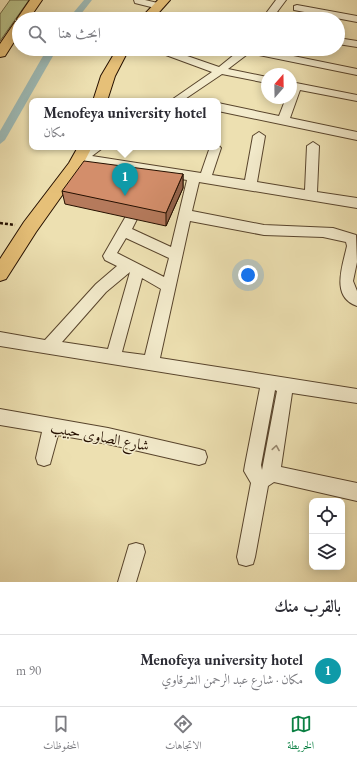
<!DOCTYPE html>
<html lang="ar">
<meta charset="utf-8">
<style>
body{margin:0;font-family:"EB Garamond",Amiri,serif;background:#f7f7f7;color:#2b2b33;direction:rtl}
.controls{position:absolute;right:12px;bottom:12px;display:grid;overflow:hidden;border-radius:8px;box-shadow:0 2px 10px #0003}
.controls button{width:36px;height:36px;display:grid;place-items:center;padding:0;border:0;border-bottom:1px solid #e1e1e2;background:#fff;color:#2b2b33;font:20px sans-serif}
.compass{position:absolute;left:261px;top:68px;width:36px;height:36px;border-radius:50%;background:#fff;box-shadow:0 2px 10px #0003;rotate:20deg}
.you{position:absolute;left:248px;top:275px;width:14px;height:14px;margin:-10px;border:3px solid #fff;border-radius:50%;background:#1a73e8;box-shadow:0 0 0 6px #1a73e833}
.badge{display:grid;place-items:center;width:26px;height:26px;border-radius:50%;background:#0b8043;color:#fff;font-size:13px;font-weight:700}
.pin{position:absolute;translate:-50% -33px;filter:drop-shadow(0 1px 2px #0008)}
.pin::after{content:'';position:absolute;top:21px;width:14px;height:12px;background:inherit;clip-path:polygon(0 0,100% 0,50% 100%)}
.popup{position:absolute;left:29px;top:98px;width:192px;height:52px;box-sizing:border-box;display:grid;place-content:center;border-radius:8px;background:#fff;filter:drop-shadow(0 1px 3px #0005);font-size:13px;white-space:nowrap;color:#7c7c81}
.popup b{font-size:15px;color:#2b2b33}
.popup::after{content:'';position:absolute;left:50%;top:100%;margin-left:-8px;border:8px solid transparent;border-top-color:#fff}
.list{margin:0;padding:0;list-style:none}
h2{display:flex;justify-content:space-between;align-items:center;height:52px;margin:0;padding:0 16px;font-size:17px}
h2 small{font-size:13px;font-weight:400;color:#7c7c81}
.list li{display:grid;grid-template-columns:26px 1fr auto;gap:12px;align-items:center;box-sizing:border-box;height:72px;padding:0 16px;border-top:1px solid #e1e1e2}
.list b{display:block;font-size:15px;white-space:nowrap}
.list p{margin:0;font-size:13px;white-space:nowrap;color:#7c7c81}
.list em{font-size:13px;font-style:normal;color:#7c7c81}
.icon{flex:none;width:22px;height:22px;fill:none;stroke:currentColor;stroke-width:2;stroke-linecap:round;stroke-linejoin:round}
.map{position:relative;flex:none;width:357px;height:582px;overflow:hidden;direction:ltr}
.search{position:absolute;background:#fff;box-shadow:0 2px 10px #0003;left:12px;right:12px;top:12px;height:44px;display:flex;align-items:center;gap:10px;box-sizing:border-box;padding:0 14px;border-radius:22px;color:#7c7c81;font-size:15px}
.sheet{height:124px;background:#fff}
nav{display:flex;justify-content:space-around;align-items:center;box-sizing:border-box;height:56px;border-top:1px solid #e1e1e2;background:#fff;font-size:11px;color:#7c7c81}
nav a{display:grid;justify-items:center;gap:2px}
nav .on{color:#0b8043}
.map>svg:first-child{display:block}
.green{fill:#b9c28a;stroke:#706945}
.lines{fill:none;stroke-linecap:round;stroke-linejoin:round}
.canal{fill:#9dbab6;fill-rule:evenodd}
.minor-casing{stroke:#58442c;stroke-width:2}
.major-casing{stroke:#261000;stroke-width:2}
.path{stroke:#261000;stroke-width:2.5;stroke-dasharray:3 2;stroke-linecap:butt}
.minor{fill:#f3ebcc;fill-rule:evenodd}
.major{fill:#e6c078;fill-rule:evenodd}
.wall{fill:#b57a5c;stroke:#261000}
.shaded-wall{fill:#94634b;stroke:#261000}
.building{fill:#d38e6b;stroke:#261000}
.oneway{stroke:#978870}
.labels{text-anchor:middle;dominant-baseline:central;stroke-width:3;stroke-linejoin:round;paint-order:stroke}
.street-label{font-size:15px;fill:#261000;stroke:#f3ebcc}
</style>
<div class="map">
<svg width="357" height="582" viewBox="0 0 357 582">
<rect width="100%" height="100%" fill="#ede0b1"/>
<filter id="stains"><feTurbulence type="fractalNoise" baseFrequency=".005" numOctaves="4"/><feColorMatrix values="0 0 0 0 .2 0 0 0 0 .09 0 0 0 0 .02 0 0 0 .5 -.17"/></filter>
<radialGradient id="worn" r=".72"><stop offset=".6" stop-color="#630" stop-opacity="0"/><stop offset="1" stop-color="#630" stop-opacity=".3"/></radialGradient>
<path class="green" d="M 10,0 L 29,0 L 0,41 L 0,14 Z"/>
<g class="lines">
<g class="canal">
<path d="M 84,0 L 92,0 L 77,19 L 68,19 Z"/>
<path d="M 47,49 L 57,49 L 5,140 L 0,144 L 0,131 Z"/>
</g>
<defs>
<g id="minor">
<path d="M 134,0 L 145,0 L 162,4 L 164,6 L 159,9 L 135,3 Z"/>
<path d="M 276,0 L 286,0 L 277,12 L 290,19 C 280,19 273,20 267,12 Z"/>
<path d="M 297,5 L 357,16 L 357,22 L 294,10 L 294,6 Z"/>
<path d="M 338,38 L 357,41 L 357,47 L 338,44 Z"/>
<path d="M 153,49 L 167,49 L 219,67 L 240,50 L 239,49 L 259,49 L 357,69 L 357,75 L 249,53 L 228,69 L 267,77 L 267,83 L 222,74 L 182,101 L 170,101 L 212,72 L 155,51 Z"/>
<path d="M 291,82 L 357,95 L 357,101 L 300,90 L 290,118 L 357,132 L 357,140 L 218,111 L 218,103 L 279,116 L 286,98 L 291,98 Z"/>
<path d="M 259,132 L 265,136 L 257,182 L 305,190 L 307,146 L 313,142 L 319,146 L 317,192 L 357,198 L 357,208 L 199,182 L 192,211 L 264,225 L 333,228 L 356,235 L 357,262 L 353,281 L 357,291 L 357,306 C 330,297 343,265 347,246 L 346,242 L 323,237 L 264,235 L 190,221 L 160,358 L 357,389 L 357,403 L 292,393 L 281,467 L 357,483 L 357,501 L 274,482 L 268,486 L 255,557 L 253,564 L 246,566 L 239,564 L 237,557 L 251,483 L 244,471 L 245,465 L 260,388 L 0,346 L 0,332 L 45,340 L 96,284 L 117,266 L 105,260 L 103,256 L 126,216 L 131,214 L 136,216 L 137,219 L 132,229 L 171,247 L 187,180 L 80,162 L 76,161 L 74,158 C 80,148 93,147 104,147 L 92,156 L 201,173 L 210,147 L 218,147 L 218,145 L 221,148 L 212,175 L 245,180 L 253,136 ZM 126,238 L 169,258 L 164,277 L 117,253 ZM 130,272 L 108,349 L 62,342 L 106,292 ZM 142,278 L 161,289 L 145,355 L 122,352 ZM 275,390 L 277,391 L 262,470 L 261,465 Z"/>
<path d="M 0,409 L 108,428 L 199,449 L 205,451 L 207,457 L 205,463 L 199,465 L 108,444 L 58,435 L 50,464 L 44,466 L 38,464 L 36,458 L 42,432 L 0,425 Z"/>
<path d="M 136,543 L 143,545 L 145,552 L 136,582 L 118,582 L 129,545 Z"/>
</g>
<g id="major">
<path d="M 30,0 L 42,0 L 29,19 L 19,19 L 19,34 L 5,56 L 0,57 L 0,44 L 15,22 L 19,21 L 17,19 Z"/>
<path d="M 158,0 L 170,0 L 153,19 L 140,19 Z"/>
<path d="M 117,49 L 129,49 L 115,76 L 107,101 L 93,101 L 101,76 Z"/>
<path d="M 78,147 L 92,147 L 80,170 L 36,232 L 6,279 L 0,281 L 0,259 L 24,222 L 69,163 Z"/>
</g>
</defs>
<use href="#minor" class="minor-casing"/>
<use href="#major" class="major-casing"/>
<path class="path" d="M 0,223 L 15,225"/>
<use href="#minor" class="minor"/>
<use href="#major" class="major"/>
</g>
<path class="wall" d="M 183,174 L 183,188 L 166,226 L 65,204 L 62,191 Z"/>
<path class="shaded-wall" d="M 183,174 L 183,188 L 166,226 L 166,213 Z"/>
<path class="building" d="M 84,161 L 183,174 L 166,213 L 62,191 Z"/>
<defs><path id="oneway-chevron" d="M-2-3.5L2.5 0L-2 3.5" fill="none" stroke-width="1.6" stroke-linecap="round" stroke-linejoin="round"/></defs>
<use class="oneway" href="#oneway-chevron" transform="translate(276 448) rotate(-81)"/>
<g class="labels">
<g class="street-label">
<text transform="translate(100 436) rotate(11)">شارع الصاوى حبيب</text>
</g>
</g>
<rect width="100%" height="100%" filter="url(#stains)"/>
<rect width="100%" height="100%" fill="url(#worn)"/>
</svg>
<div class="controls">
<button><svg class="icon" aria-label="locate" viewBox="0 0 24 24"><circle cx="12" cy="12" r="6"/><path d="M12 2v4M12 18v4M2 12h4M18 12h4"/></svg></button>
<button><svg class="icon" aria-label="layers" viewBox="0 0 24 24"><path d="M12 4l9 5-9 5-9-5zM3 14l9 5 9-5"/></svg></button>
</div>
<svg class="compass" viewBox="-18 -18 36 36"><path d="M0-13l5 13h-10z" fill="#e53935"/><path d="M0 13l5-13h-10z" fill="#7c7c81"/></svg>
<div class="you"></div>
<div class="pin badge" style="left:125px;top:196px;background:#0f9aa8">1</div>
<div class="popup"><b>Menofeya university hotel</b>مكان</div>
<div class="search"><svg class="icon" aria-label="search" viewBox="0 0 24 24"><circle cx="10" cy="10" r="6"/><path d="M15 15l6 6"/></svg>ابحث هنا</div>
</div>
<section class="sheet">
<h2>بالقرب منك<small></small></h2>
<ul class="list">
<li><span class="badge" style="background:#0f9aa8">1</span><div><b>Menofeya university hotel</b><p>مكان · شارع عبد الرحمن الشرقاوي</p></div><em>90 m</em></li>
</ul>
</section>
<nav>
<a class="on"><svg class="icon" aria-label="map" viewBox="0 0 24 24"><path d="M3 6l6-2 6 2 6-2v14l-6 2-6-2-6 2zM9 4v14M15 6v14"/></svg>الخريطة</a>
<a><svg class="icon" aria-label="directions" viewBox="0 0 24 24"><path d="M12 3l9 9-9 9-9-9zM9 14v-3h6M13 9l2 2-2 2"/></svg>الاتجاهات</a>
<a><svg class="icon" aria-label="saved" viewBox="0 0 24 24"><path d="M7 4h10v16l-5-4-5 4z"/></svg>المحفوظات</a>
</nav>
